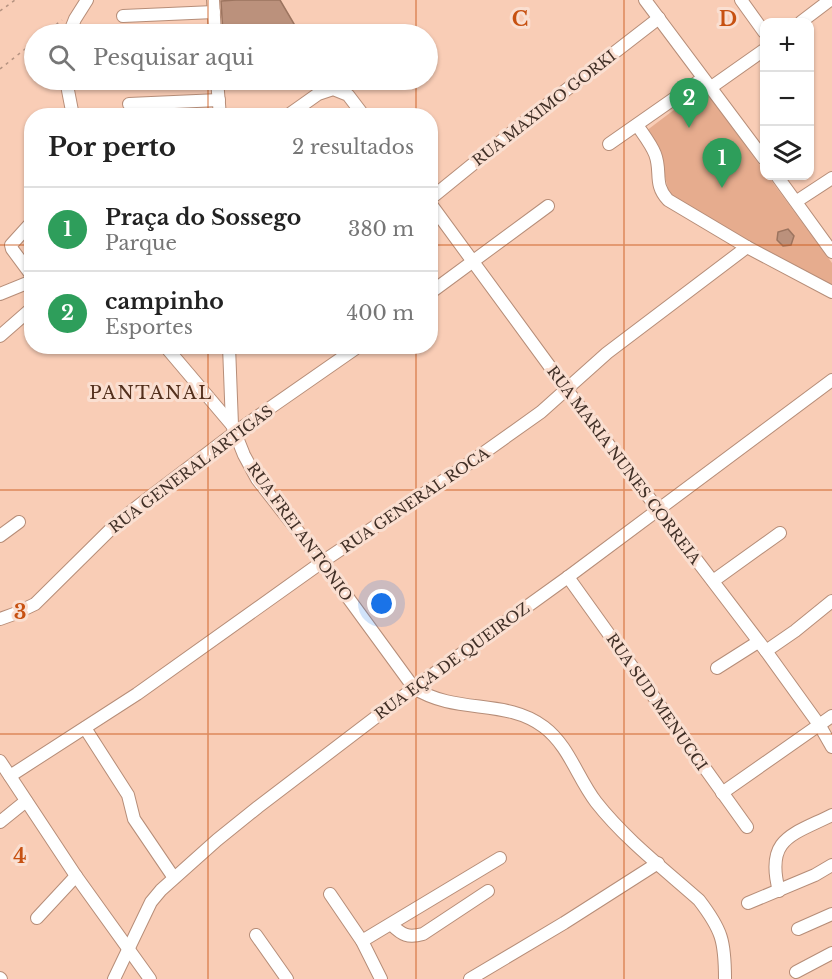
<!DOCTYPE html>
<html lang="pt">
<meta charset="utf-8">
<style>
body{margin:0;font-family:"Libre Baskerville",serif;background:#f2f2f2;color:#222}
.controls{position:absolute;right:18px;top:18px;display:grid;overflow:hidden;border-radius:12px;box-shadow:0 2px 4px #0004}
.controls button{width:54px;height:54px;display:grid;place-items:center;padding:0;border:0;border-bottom:2px solid #e0e0e0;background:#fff;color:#222;font:30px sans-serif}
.you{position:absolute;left:382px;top:604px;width:21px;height:21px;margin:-15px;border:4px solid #fff;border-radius:50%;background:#1a73e8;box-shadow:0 0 0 9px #1a73e833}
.badge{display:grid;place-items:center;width:39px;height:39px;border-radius:50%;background:#256079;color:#fff;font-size:20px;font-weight:700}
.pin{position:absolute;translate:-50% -50px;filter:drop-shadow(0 2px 3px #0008)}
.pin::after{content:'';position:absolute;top:32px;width:21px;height:18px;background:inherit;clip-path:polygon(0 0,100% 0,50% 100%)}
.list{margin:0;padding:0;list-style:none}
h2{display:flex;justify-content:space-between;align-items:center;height:78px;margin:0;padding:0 24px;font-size:26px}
h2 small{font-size:20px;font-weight:400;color:#767676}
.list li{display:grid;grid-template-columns:39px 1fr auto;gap:18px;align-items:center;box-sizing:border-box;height:84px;padding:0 24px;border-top:2px solid #e0e0e0}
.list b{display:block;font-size:22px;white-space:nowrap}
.list p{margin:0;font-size:20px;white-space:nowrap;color:#767676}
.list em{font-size:20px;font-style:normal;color:#767676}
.icon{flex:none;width:33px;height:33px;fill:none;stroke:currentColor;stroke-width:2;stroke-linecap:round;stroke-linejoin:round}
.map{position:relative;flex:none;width:832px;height:979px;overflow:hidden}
.search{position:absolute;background:#fff;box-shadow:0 2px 4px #0004;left:24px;top:24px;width:414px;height:66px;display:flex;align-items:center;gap:15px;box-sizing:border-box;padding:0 21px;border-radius:33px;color:#767676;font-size:22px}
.panel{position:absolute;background:#fff;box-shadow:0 2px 4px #0004;left:24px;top:108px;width:414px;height:246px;border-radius:24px}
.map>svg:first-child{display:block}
.green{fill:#e6ac8e}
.building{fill:#bb917c;stroke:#9c745f;stroke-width:1.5}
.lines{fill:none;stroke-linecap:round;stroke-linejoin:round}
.minor-casing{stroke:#b68d78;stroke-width:14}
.path{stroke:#b59381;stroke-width:1.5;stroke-dasharray:3 4.5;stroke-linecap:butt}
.minor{stroke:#fff;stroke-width:12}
.grid{fill:none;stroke:#c75111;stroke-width:1.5;stroke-opacity:0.55}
.labels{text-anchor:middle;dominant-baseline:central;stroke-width:6;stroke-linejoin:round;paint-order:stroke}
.street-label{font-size:15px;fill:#413027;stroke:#fadfd1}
.quarter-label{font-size:18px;letter-spacing:1.5px;fill:#53301d;stroke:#fadfd1}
.grid-label{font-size:20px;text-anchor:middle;font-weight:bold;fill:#c75111;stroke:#fadfd1;stroke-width:6;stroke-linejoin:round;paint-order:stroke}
</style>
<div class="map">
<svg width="832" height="979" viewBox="0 0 832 979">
<rect width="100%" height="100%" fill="#f9cdb6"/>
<path class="green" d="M 703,88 L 764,171 L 764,176 L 768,176 L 832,263 L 832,289 L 670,197 L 662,164 L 646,131 Z"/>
<g class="building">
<path d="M 236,0 L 280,0 L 300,34 L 223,34 L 221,1 Z"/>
<path d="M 788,229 L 794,236 L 791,245 L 783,246 L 777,240 L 778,232 Z"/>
</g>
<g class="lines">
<defs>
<g id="minor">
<path d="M 213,0 L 215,34"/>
<path d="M 645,0 L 764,159"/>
<path d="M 741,0 L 764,32"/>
<path d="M 123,16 L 214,12"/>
<path d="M 801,22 L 830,0"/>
<path d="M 69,34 L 75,19 L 87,0"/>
<path d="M 66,80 L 73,116"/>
<path d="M 217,80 L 220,116"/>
<path d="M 710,88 L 764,50"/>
<path d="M 129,104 L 219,100"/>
<path d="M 287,116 L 318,94 L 333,89 L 348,95 L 364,116"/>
<path d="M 637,125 C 643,134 651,144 655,154 C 662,172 653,184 668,200 L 747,247 L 832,292"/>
<path d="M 609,144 L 702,79"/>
<path d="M 777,176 L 832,252"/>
<path d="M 430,199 L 526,121 L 659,18"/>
<path d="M 797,201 L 832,178"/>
<path d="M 430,203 L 567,390 L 766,651 L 820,726 L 832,747"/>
<path d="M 30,224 L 11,245 L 12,249 L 32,276"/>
<path d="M 430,293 L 548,206"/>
<path d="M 0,294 L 32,281"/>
<path d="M 0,336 L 32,308"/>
<path d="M 165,346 L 232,425"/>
<path d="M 229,346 L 232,425 L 244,455 L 257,479 L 322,562 L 414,688 C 457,715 506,698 544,727 C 569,746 577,777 596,802 C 625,839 664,869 699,900 C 722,930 725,941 725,979"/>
<path d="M 0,536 L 19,522"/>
<path d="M 568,577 L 747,827"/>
<path d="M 713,581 L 780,533"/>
<path d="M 0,619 L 14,614 L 35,604 L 119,521 L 142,503 L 234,433 L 359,346"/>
<path d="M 766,651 L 795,631 L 832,601"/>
<path d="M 717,668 L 758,642"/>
<path d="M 85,728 L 128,795 L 134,819 L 174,878"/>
<path d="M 0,761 L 76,876 L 150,979"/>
<path d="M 10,776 L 137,694 L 322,562 L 468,464 L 541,412 L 607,353 L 747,247"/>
<path d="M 722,793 L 832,716"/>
<path d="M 0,822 L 26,801"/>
<path d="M 779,891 C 765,838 792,835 832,815"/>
<path d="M 330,894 L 362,941 L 381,979"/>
<path d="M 748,903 L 815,875 L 832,865"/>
<path d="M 37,918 L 76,876"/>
<path d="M 392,925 C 402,935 408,938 423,934 L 488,891"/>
<path d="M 798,929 L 832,914"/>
<path d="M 256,935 L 287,979"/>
<path d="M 362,941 L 500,858"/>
<path d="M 796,972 L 832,953"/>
<path d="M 0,978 L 1,979"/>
<path d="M 114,979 L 151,902 L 161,890 L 217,840 L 258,807 L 414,688 L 568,577 L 832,380"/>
<path d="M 470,979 L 564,923 L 658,863"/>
</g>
</defs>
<use href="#minor" class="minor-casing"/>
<g class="path">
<path d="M 0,11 L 15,0"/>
<path d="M 44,34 L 62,20"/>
<path d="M 0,69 L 34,42"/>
</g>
<use href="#minor" class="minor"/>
</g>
<path class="grid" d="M 208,0 L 208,34M 416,0 L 416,34M 624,0 L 624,979M 208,80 L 208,116M 416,80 L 416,116M 0,245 L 32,245M 430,245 L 832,245M 208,346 L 208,979M 416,346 L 416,979M 0,490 L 832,490M 0,734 L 832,734"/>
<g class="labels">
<g class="street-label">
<text transform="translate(544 108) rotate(-38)">RUA MAXIMO GORKI</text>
<text transform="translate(624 465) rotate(53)">RUA MARIA NUNES CORREIA</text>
<text transform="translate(191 469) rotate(-37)">RUA GENERAL ARTIGAS</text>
<text transform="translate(415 500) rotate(-34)">RUA GENERAL ROCA</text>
<text transform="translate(300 532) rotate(54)">RUA FREI ANTONIO</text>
<text transform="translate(452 661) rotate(-36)">RUA EÇA DE QUEIROZ</text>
<text transform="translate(657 702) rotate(55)">RUA SUD MENUCCI</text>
</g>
<g class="quarter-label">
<text x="151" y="393">PANTANAL</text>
</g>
</g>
<g class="grid-label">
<text x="520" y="26">C</text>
<text x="728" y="26">D</text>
<text x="20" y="619">3</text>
<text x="20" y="863">4</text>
</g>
</svg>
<div class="controls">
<button>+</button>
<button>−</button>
<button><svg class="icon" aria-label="layers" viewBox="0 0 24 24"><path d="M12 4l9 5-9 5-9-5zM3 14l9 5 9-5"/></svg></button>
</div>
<div class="you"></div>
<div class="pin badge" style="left:722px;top:188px;background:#2e9e5b">1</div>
<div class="pin badge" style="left:689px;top:128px;background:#2e9e5b">2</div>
<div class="search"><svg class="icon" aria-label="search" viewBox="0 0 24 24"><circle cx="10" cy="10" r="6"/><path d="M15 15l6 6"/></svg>Pesquisar aqui</div>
<section class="panel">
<h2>Por perto<small>2 resultados</small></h2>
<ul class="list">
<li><span class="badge" style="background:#2e9e5b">1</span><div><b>Praça do Sossego</b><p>Parque</p></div><em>380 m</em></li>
<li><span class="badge" style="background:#2e9e5b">2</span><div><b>campinho</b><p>Esportes</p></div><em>400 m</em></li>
</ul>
</section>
</div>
